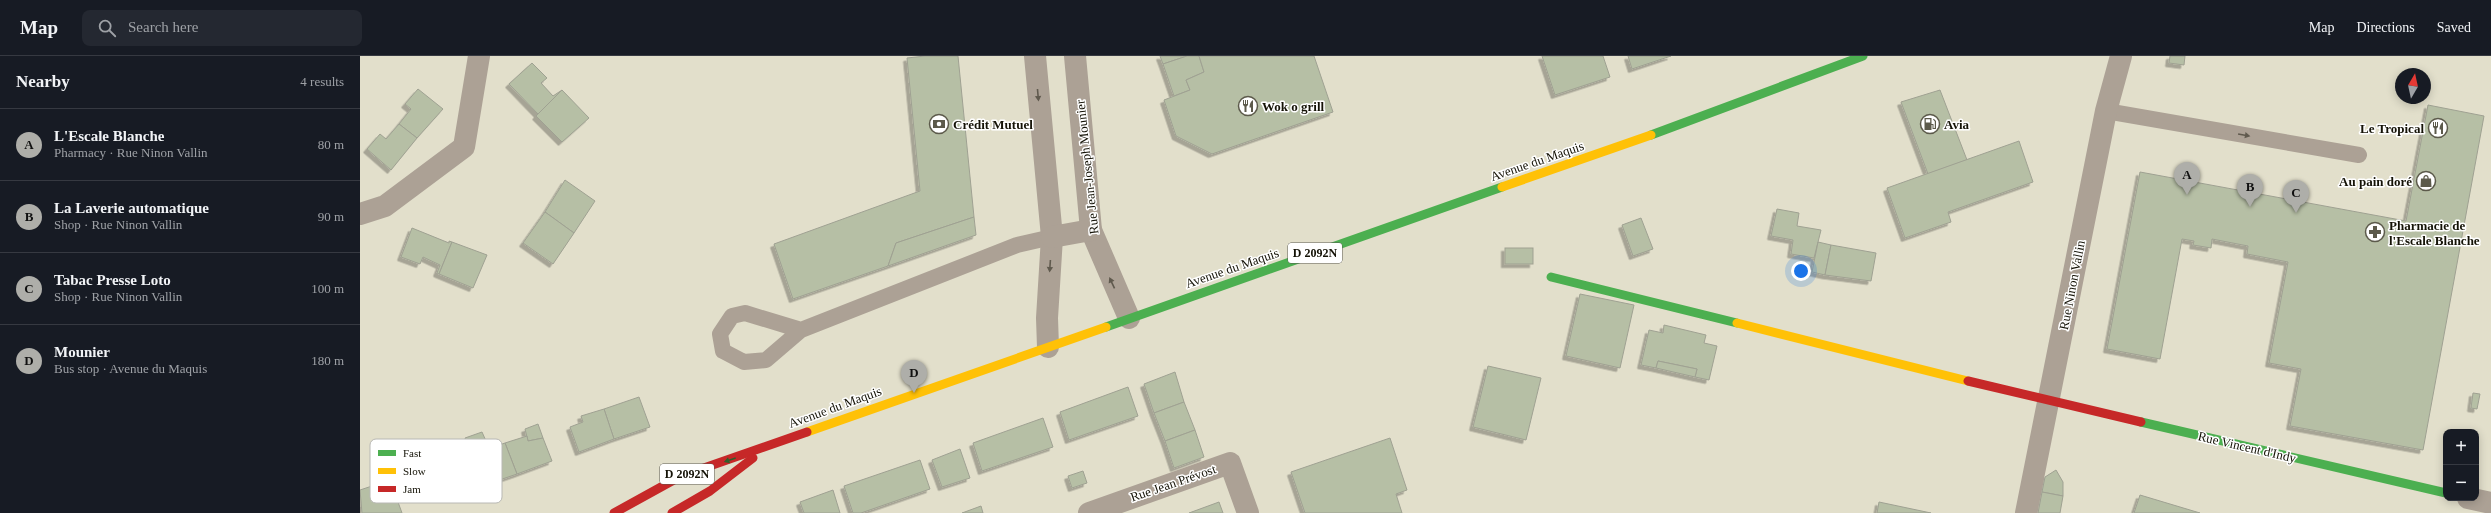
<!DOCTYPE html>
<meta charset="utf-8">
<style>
body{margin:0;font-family:"Times New Roman",serif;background:#242831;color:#f1f3f6}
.controls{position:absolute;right:12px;bottom:12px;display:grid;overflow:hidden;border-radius:8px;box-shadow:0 2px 10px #0003}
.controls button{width:36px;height:36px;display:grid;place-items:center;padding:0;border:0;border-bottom:1px solid #363941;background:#171b24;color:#f1f3f6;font:20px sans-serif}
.compass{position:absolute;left:2035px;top:12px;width:36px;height:36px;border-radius:50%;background:#171b24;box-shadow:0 2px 10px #0003;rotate:9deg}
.you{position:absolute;left:1441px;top:215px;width:14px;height:14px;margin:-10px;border:3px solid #fff;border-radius:50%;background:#1a73e8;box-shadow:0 0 0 6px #1a73e833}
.badge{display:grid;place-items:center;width:26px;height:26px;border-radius:50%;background:#aeaea9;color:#111;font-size:13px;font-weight:700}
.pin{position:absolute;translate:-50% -33px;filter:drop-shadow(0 1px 2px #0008)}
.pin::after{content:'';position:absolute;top:21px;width:14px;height:12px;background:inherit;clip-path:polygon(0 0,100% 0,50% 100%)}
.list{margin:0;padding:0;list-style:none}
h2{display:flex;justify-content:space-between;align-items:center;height:52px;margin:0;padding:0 16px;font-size:17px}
h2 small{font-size:13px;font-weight:400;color:#9ea1a6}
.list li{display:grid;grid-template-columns:26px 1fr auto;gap:12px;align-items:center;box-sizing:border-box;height:72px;padding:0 16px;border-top:1px solid #363941}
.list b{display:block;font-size:15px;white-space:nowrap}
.list p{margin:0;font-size:13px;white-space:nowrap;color:#9ea1a6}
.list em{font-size:13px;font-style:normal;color:#9ea1a6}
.icon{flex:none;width:22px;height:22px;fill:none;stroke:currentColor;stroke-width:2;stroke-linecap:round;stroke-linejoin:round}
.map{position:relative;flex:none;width:2131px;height:457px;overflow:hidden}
header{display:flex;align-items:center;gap:24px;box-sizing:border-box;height:56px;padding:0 20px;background:#171b24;border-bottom:1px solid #363941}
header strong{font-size:19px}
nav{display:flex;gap:22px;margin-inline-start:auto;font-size:14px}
.search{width:280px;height:36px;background:#242831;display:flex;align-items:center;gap:10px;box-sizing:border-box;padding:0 14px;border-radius:8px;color:#9ea1a6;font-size:15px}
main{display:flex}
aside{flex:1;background:#171b24}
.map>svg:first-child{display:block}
.building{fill:#b6bfa5;stroke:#9fa192;filter:url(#shadow)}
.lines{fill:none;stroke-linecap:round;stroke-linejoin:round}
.lane{stroke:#aca195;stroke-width:16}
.street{stroke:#aca195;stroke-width:22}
.fast{stroke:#4caf50;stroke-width:9}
.slow{stroke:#ffc107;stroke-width:9}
.jam{stroke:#c62828;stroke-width:9}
.oneway{fill:#605a4e}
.oneway2{fill:#30602b}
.labels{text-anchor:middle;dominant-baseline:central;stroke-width:3;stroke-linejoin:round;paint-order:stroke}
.shield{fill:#fff;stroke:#5a5951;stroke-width:1}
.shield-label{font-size:12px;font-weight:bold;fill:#141206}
.poi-label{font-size:13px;font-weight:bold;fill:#141206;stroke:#fff;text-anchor:start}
.street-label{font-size:13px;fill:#141206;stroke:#fff}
.key{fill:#fff;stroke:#b8b8b4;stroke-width:1}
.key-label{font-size:11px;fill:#141206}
</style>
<header>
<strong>Map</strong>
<div class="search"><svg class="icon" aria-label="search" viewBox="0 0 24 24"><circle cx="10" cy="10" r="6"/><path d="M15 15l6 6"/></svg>Search here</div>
<nav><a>Map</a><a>Directions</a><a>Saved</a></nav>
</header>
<main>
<aside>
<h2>Nearby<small>4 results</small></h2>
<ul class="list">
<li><span class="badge">A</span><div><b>L'Escale Blanche</b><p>Pharmacy · Rue Ninon Vallin</p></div><em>80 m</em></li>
<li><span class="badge">B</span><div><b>La Laverie automatique</b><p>Shop · Rue Ninon Vallin</p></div><em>90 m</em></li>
<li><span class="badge">C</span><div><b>Tabac Presse Loto</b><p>Shop · Rue Ninon Vallin</p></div><em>100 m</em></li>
<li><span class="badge">D</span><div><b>Mounier</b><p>Bus stop · Avenue du Maquis</p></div><em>180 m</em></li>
</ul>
</aside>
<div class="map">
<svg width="2131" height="457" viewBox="0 0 2131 457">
<defs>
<filter id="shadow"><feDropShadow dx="-3.5" dy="3.5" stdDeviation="0" flood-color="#0004"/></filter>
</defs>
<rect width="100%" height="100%" fill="#e2dfcb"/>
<g class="building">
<path d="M 565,0 L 598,0 L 614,161 L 536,187 L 528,210 L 433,243 L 414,188 L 560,135 L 547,2 Z"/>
<path d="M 800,0 L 827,0 L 803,8 Z"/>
<path d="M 827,0 L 839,0 L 844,16 L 826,24 L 830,34 L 814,40 L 803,8 Z"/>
<path d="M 839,0 L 954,0 L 973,56 L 852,98 L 816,80 L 804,44 L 830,34 L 826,24 L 844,16 Z"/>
<path d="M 1182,0 L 1243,0 L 1250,21 L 1195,39 Z"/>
<path d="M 1268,0 L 1311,0 L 1272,13 Z"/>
<path d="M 1810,0 L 1825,0 L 1824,9 L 1809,7 Z"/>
<path d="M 172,7 L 187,22 L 181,27 L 193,40 L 202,34 L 178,58 L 149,28 Z"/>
<path d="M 58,33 L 83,53 L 57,82 L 39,68 L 51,53 L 45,48 Z"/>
<path d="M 202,34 L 229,62 L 202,86 L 176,60 Z"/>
<path d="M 1580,34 L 1607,104 L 1568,118 L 1541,46 Z"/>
<path d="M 2068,49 L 2124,60 L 2063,394 L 1930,370 L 1941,313 L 1909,307 L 1928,206 L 1887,198 L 1888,190 L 1852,183 L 1851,192 L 1833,189 L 1834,185 L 1822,183 L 1800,303 L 1747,293 L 1780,116 L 2046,165 Z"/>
<path d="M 39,68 L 57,82 L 31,114 L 7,93 L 20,78 L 26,83 Z"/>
<path d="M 1659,85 L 1673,126 L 1588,156 L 1591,166 L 1545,182 L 1527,132 Z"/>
<path d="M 205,124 L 235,145 L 214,177 L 185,156 Z"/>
<path d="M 1417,153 L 1439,157 L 1437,170 L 1461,174 L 1454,202 L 1431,198 L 1433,184 L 1411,180 Z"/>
<path d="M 185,156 L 214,177 L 193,208 L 163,187 Z"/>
<path d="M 614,161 L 616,179 L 528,210 L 536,187 Z"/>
<path d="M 1281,162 L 1293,193 L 1273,200 L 1262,169 Z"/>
<path d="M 52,172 L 89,187 L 89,185 L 92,186 L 79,218 L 77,217 L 80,209 L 63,201 L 60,208 L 41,201 Z"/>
<path d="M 92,186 L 127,199 L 113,232 L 79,218 Z"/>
<path d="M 1458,186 L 1471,189 L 1465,219 L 1452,216 Z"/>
<path d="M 1471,189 L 1516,197 L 1511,225 L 1465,219 Z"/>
<rect x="1145" y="192" width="28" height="16"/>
<path d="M 1220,238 L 1274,249 L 1260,312 L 1206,300 Z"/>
<path d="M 1304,269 L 1346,279 L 1344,287 L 1357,290 L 1349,324 L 1335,321 L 1337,313 L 1298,305 L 1296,312 L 1281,309 L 1289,274 L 1303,277 Z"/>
<path d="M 1298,305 L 1337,313 L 1335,321 L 1296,312 Z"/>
<path d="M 1128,310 L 1181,322 L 1166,384 L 1113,371 Z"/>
<path d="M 815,316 L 824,346 L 794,357 L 784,328 Z"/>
<path d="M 768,331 L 778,360 L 709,384 L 700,356 Z"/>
<path d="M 2113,337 L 2120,338 L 2117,353 L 2111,352 Z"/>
<path d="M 279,341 L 290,371 L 254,383 L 244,353 Z"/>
<path d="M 824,346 L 835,374 L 805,385 L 794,357 Z"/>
<path d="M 244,353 L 254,383 L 219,396 L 210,371 L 223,366 L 221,360 Z"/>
<path d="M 683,362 L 693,391 L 622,415 L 613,387 Z"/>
<path d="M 178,368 L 183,382 L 168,385 L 165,373 Z"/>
<path d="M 835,374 L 844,401 L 814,412 L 805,385 Z"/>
<path d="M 122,376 L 126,385 L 122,386 L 125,394 L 111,399 L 105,382 Z"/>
<path d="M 167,380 L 168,385 L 183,382 L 192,405 L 157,418 L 145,387 Z"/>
<path d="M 1030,382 L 1047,434 L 1036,438 L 1042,457 L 945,457 L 931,416 Z"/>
<path d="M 145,387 L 157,418 L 122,430 L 111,399 Z"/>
<path d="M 600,393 L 610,422 L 582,431 L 572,404 Z"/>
<path d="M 560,404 L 570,433 L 501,457 L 493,457 L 484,430 Z"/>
<path d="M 1696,414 L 1703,426 L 1703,440 L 1682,436 L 1685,421 Z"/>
<path d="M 723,415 L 727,427 L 712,432 L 708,420 Z"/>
<path d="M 30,424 L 42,457 L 2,457 L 0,434 Z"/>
<path d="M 473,434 L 480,457 L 444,457 L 440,446 Z"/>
<path d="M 1682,436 L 1703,440 L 1700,457 L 1678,457 Z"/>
<path d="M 1780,439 L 1840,457 L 1774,457 Z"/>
<path d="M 859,446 L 863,457 L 829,457 Z"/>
<path d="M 1519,446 L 1571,457 L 1517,457 Z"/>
<path d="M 621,450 L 623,457 L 602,457 Z"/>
</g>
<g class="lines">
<g class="lane">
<path d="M 1746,55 L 1999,99"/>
<path d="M 441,274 L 385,257 L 372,260 L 360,278 L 363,295 L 384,306 L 406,304 L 441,274 L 657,189 L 692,181"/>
</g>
<g class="street">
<path d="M 675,0 L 692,181 L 687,262 L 688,291"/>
<path d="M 715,0 L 731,174 L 769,262"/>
<path d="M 0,158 L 25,150 L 104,91 L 119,0"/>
<path d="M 692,181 L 731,174"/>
<path d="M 2108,442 L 2131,447"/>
<path d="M 729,457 L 870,407 L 888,457"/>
<path d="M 1666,457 L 1746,55 L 1761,0"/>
</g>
<g class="fast">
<path d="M 1291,79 L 1503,0"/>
<path d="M 1191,221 L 1377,267"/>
<path d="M 746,271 L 1142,131"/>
<path d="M 1781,366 L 2086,437"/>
</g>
<g class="slow">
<path d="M 1142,131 L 1291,79"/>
<path d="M 1377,267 L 1608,325"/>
<path d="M 447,376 L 746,271"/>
</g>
<g class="jam">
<path d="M 1608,325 L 1781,366"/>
<path d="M 254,457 L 321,420 L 447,376"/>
<path d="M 312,457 L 350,435 L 393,402"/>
</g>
</g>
<defs><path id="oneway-solid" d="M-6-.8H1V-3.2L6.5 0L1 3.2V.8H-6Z"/></defs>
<g class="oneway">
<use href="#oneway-solid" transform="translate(678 39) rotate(85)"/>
<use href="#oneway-solid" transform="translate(1884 79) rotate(10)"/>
<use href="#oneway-solid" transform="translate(690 210) rotate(94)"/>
<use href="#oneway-solid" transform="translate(752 227) rotate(-115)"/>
</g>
<use class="oneway2" href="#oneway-solid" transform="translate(370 404) rotate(161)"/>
<defs>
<symbol id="restaurant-ring" viewBox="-11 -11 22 22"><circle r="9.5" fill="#fff" stroke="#5c5a4b" stroke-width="1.5"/><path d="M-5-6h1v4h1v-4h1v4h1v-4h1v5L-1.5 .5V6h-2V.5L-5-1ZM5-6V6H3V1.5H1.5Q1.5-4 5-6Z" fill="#5c5a4b"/></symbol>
<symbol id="bank-ring" viewBox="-11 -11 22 22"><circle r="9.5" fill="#fff" stroke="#5c5a4b" stroke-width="1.5"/><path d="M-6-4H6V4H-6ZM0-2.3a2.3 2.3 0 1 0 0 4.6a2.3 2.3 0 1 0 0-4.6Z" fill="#5c5a4b"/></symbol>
<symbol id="fuel-ring" viewBox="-11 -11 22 22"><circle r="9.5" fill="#fff" stroke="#5c5a4b" stroke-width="1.5"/><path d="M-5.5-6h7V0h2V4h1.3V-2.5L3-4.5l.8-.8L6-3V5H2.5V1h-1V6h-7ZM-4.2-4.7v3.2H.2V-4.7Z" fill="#5c5a4b"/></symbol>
<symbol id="shop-ring" viewBox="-11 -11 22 22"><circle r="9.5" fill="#fff" stroke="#5c5a4b" stroke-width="1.5"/><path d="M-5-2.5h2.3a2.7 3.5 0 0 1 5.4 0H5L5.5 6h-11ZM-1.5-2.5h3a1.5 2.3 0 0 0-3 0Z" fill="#5c5a4b"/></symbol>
<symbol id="pharmacy-ring" viewBox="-11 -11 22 22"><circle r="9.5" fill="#fff" stroke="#5c5a4b" stroke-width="1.5"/><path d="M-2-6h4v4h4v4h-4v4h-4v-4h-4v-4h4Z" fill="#5c5a4b"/></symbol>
</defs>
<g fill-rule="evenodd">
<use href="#restaurant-ring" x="877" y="39" width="22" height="22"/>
<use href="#bank-ring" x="568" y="57" width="22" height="22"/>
<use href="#fuel-ring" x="1559" y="57" width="22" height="22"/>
<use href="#restaurant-ring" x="2067" y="61" width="22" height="22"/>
<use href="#shop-ring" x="2055" y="114" width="22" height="22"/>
<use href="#pharmacy-ring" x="2004" y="165" width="22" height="22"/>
</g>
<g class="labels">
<g class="shield">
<rect x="928" y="187" width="54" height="20" rx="3"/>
<rect x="300" y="408" width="54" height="20" rx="3"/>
</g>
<g class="shield-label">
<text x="955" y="197">D 2092N</text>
<text x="327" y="418">D 2092N</text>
</g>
<g class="poi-label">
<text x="902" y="50">Wok o grill</text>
<text x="593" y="68">Crédit Mutuel</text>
<text x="1584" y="68">Avia</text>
<text x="2064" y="72" text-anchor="end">Le Tropical</text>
<text x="2052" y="125" text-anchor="end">Au pain doré</text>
<text x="2029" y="169">Pharmacie de<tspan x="2029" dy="15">l'Escale Blanche</tspan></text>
</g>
<g class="street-label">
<text transform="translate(1177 105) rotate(-19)">Avenue du Maquis</text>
<text transform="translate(727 111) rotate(-96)">Rue Jean-Joseph Mounier</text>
<text transform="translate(872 212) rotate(-19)">Avenue du Maquis</text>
<text transform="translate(1712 229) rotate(-79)">Rue Ninon Vallin</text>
<text transform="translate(475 351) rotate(-20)">Avenue du Maquis</text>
<text transform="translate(1887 391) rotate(13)">Rue Vincent d'Indy</text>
<text transform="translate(813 427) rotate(-19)">Rue Jean Prévost</text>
</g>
</g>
<rect x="10" y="383" width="132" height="64" rx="6" class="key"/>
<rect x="18" y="394" width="18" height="6" fill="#4caf50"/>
<rect x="18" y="412" width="18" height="6" fill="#ffc107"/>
<rect x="18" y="430" width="18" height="6" fill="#c62828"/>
<g class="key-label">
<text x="43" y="401">Fast</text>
<text x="43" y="419">Slow</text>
<text x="43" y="437">Jam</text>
</g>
</svg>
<div class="controls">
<button>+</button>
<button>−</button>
</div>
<svg class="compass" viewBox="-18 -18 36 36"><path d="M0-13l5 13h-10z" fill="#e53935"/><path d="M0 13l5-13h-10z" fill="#9ea1a6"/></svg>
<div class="you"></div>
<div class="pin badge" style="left:1827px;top:139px">A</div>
<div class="pin badge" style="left:1890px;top:151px">B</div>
<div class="pin badge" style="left:1936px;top:157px">C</div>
<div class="pin badge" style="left:554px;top:337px">D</div>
</div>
</main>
